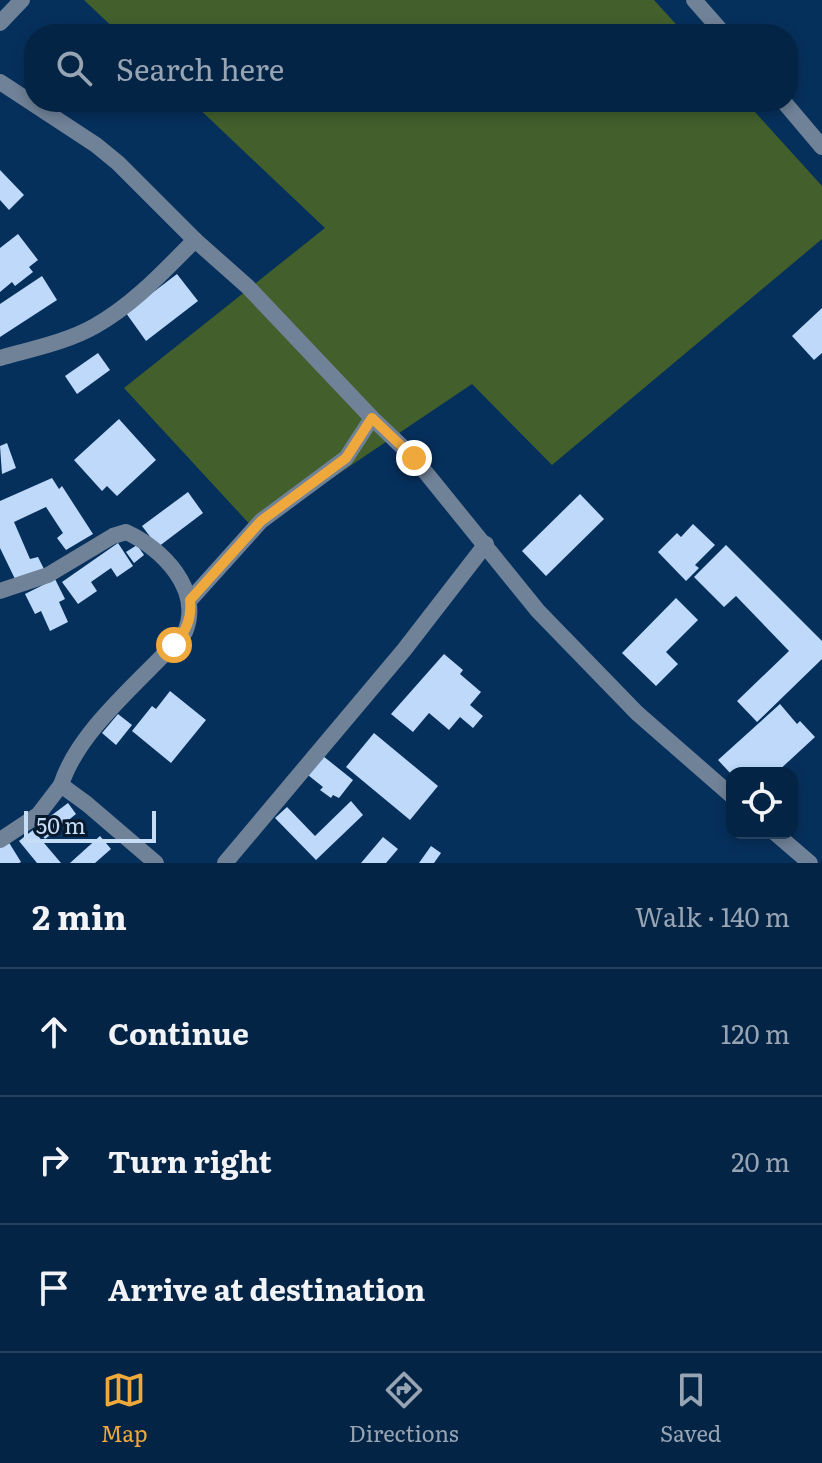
<!DOCTYPE html>
<meta charset="utf-8">
<style>
body{margin:0;font-family:Literata,serif;background:#0d2c4c;color:#f1f3f6}
.controls{position:absolute;right:24px;bottom:24px;display:grid;overflow:hidden;border-radius:16px;box-shadow:0 4px 12px #0003}
.controls button{width:72px;height:72px;display:grid;place-items:center;padding:0;border:0;border-bottom:2px solid #25415e;background:#042445;color:#f1f3f6;font:40px sans-serif}
.scale{position:absolute;left:24px;bottom:20px;width:132px;box-sizing:border-box;padding-left:8px;border:4px solid #c6ddf8;border-top:0;font-size:22px;line-height:28px;white-space:nowrap;color:#c6ddf8;-webkit-text-stroke:6px #08192c;paint-order:stroke}
.stop{position:absolute;width:24px;height:24px;margin:-18px;border:6px solid #eea83c;border-radius:50%;background:#fff}
.stop.end{background:#eea83c;border-color:#fff;box-shadow:0 2px 8px #0008}
.list{margin:0;padding:0;list-style:none}
h2{display:flex;justify-content:space-between;align-items:center;height:104px;margin:0;padding:0 32px;font-size:34px}
h2 small{font-size:26px;font-weight:400;color:#97a4b3}
.list li{display:grid;grid-template-columns:52px 1fr auto;gap:24px;align-items:center;box-sizing:border-box;height:128px;padding:0 32px;border-top:2px solid #25415e}
.list b{display:block;font-size:30px;white-space:nowrap}
.list em{font-size:26px;font-style:normal;color:#97a4b3}
.icon{flex:none;width:44px;height:44px;fill:none;stroke:currentColor;stroke-width:2;stroke-linecap:round;stroke-linejoin:round}
.map{position:relative;flex:none;width:822px;height:863px;overflow:hidden}
.search{position:absolute;background:#042445;box-shadow:0 4px 12px #0003;left:24px;right:24px;top:24px;height:88px;display:flex;align-items:center;gap:20px;box-sizing:border-box;padding:0 28px;border-radius:32px;color:#97a4b3;font-size:30px}
.sheet{height:488px;background:#042445}
nav{display:flex;justify-content:space-around;align-items:center;box-sizing:border-box;height:112px;border-top:2px solid #25415e;background:#042445;font-size:22px;color:#97a4b3}
nav a{display:grid;justify-items:center;gap:4px}
nav .on{color:#eea83c}
.map>svg:first-child{display:block}
.forest{fill:#425f2c}
.building{fill:#bed9f9}
.lines{fill:none;stroke-linecap:round;stroke-linejoin:round}
.minor{stroke:#708298;stroke-width:16}
.route{stroke:#eea83c;stroke-width:10}
</style>
<div class="map">
<svg width="822" height="863" viewBox="0 0 822 863">
<rect width="100%" height="100%" fill="#06305c"/>
<g class="forest">
<path d="M 84,0 L 654,0 L 685,34 L 120,34 Z"/>
<path d="M 192,102 L 746,102 L 822,186 L 822,239 L 552,465 L 472,384 L 255,530 L 124,388 L 325,228 Z"/>
</g>
<g class="building">
<path d="M 0,170 L 24,195 L 9,210 L 0,200 Z"/>
<path d="M 18,234 L 38,260 L 29,267 L 33,272 L 15,286 L 12,282 L 0,292 L 0,248 Z"/>
<path d="M 177,274 L 198,301 L 146,341 L 126,313 Z"/>
<path d="M 42,276 L 57,300 L 0,337 L 0,304 Z"/>
<path d="M 822,308 L 822,353 L 814,360 L 792,336 Z"/>
<path d="M 98,353 L 110,370 L 77,394 L 65,376 Z"/>
<path d="M 119,419 L 156,460 L 117,496 L 107,486 L 102,491 L 74,460 Z"/>
<path d="M 7,443 L 16,468 L 2,474 L 0,446 Z"/>
<path d="M 52,478 L 59,489 L 62,486 L 93,534 L 66,550 L 57,538 L 63,533 L 46,507 L 14,522 L 30,559 L 38,557 L 44,569 L 15,579 L 0,548 L 0,501 Z"/>
<path d="M 188,492 L 203,513 L 158,547 L 142,526 Z"/>
<path d="M 580,494 L 604,519 L 546,576 L 522,551 Z"/>
<path d="M 693,524 L 715,545 L 695,565 L 699,568 L 686,581 L 658,552 L 677,533 L 681,537 Z"/>
<path d="M 118,543 L 133,566 L 117,577 L 111,568 L 91,582 L 97,591 L 78,604 L 62,582 Z"/>
<path d="M 137,545 L 144,555 L 134,563 L 126,552 Z"/>
<path d="M 726,545 L 822,641 L 822,659 L 757,722 L 737,701 L 789,651 L 736,596 L 724,607 L 694,577 Z"/>
<path d="M 55,579 L 65,599 L 59,602 L 68,622 L 50,631 L 41,611 L 35,614 L 25,594 Z"/>
<path d="M 676,598 L 698,620 L 666,652 L 678,664 L 656,686 L 622,653 Z"/>
<path d="M 444,654 L 463,670 L 460,674 L 481,692 L 470,705 L 483,716 L 473,728 L 460,717 L 449,730 L 429,713 L 413,732 L 391,714 Z"/>
<path d="M 170,691 L 206,720 L 171,763 L 132,731 L 152,706 L 156,709 Z"/>
<path d="M 780,704 L 797,724 L 800,721 L 815,737 L 776,773 L 732,773 L 732,775 L 718,760 Z"/>
<path d="M 118,714 L 132,725 L 116,745 L 102,733 Z"/>
<path d="M 374,733 L 438,786 L 410,820 L 346,767 Z"/>
<path d="M 323,756 L 353,780 L 339,798 L 333,795 L 331,798 L 320,790 L 323,787 L 308,775 Z"/>
<path d="M 351,801 L 363,815 L 316,860 L 275,818 L 287,807 L 315,836 Z"/>
<path d="M 68,803 L 76,814 L 45,839 L 36,827 Z"/>
<path d="M 33,830 L 61,863 L 37,863 L 19,841 Z"/>
<path d="M 100,836 L 111,849 L 95,863 L 70,863 Z"/>
<path d="M 383,837 L 398,849 L 386,863 L 361,863 Z"/>
<path d="M 8,841 L 21,862 L 19,863 L 0,863 L 0,846 Z"/>
<path d="M 431,846 L 441,853 L 434,863 L 419,863 Z"/>
</g>
<g class="lines">
<g class="minor">
<path d="M 694,0 L 724,34"/>
<path d="M 0,23 L 22,0"/>
<path d="M 0,82 L 96,145 L 118,163 L 195,240 L 248,287 L 372,418 L 414,458 L 538,611 L 637,713 L 732,796"/>
<path d="M 784,102 L 822,147"/>
<path d="M 0,358 C 31,349 67,342 95,326 C 134,304 164,271 195,240"/>
<path d="M 0,591 L 48,575 L 113,536 L 126,532 C 162,548 203,590 185,632 C 146,677 79,728 61,785"/>
<path d="M 190,600 L 261,521 L 346,458 L 372,418"/>
<path d="M 775,833 L 810,863"/>
<path d="M 0,840 L 38,815 L 61,785 L 87,804 L 156,863"/>
<path d="M 225,863 L 404,650 L 486,544"/>
</g>
</g>
<g class="lines">
<path class="route" d="M 174,645 C 186,631 192,619 190,600 L 261,521 L 346,458 L 372,418 L 414,458"/>
</g>
</svg>
<div class="controls">
<button><svg class="icon" aria-label="locate" viewBox="0 0 24 24"><circle cx="12" cy="12" r="6"/><path d="M12 2v4M12 18v4M2 12h4M18 12h4"/></svg></button>
</div>
<div class="scale">50 m</div>
<div class="stop" style="left:174px;top:645px"></div>
<div class="stop end" style="left:414px;top:458px"></div>
<div class="search"><svg class="icon" aria-label="search" viewBox="0 0 24 24"><circle cx="10" cy="10" r="6"/><path d="M15 15l6 6"/></svg>Search here</div>
</div>
<section class="sheet">
<h2>2 min<small>Walk · 140 m</small></h2>
<ul class="list">
<li><svg class="icon" aria-label="ahead" viewBox="0 0 24 24"><path d="M12 20V5M6 11l6-6 6 6"/></svg><div><b>Continue</b></div><em>120 m</em></li>
<li><svg class="icon" aria-label="right" viewBox="0 0 24 24"><path d="M7 20v-9h11M14 6l5 5-5 5"/></svg><div><b>Turn right</b></div><em>20 m</em></li>
<li><svg class="icon" aria-label="arrive" viewBox="0 0 24 24"><path d="M6 21V4h12l-3 4 3 4H6"/></svg><div><b>Arrive at destination</b></div></li>
</ul>
</section>
<nav>
<a class="on"><svg class="icon" aria-label="map" viewBox="0 0 24 24"><path d="M3 6l6-2 6 2 6-2v14l-6 2-6-2-6 2zM9 4v14M15 6v14"/></svg>Map</a>
<a><svg class="icon" aria-label="directions" viewBox="0 0 24 24"><path d="M12 3l9 9-9 9-9-9zM9 14v-3h6M13 9l2 2-2 2"/></svg>Directions</a>
<a><svg class="icon" aria-label="saved" viewBox="0 0 24 24"><path d="M7 4h10v16l-5-4-5 4z"/></svg>Saved</a>
</nav>
